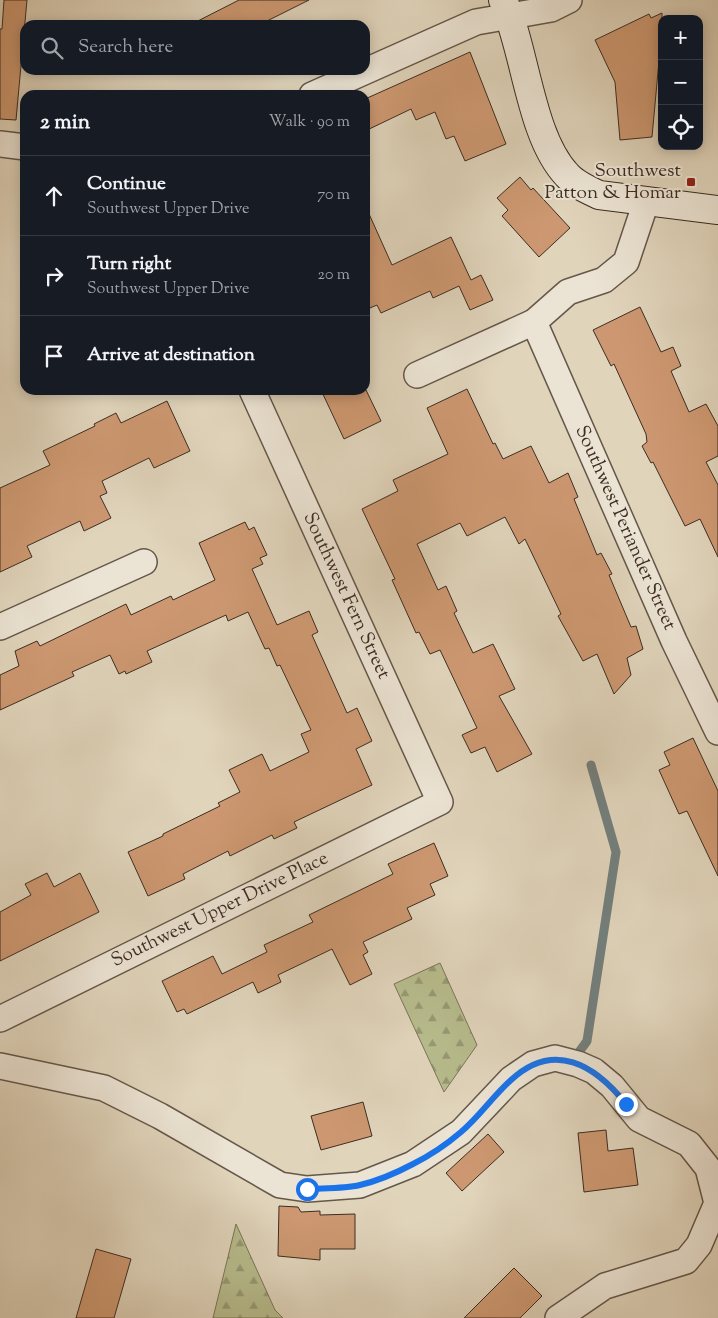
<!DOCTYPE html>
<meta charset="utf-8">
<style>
body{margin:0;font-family:"Sorts Mill Goudy",serif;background:#20242c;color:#f1f3f6}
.controls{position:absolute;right:15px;top:15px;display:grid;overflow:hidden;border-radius:10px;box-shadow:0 2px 12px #0003}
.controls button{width:45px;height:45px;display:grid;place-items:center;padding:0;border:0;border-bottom:1px solid #363941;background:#171b24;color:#f1f3f6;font:25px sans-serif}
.stop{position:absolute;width:15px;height:15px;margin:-11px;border:4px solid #1a73e8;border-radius:50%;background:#fff}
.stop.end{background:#1a73e8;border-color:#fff;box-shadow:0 1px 5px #0008}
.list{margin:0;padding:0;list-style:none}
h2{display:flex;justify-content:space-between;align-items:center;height:65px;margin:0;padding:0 20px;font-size:21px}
h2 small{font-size:16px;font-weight:400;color:#9ea1a6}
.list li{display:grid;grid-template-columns:32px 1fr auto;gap:15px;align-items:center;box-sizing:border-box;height:80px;padding:0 20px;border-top:1px solid #363941}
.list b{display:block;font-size:19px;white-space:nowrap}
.list p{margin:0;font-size:16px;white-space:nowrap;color:#9ea1a6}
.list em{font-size:16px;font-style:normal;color:#9ea1a6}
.icon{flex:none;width:28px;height:28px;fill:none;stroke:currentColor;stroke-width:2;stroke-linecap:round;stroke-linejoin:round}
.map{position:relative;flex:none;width:718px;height:1318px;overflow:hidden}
.search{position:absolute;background:#171b24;box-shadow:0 2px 12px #0003;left:20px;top:20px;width:350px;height:55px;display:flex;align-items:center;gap:12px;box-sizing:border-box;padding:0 18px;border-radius:15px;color:#9ea1a6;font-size:19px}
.panel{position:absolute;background:#171b24;box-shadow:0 2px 12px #0003;left:20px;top:90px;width:350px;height:305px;border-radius:15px}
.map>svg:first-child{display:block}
.forest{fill:url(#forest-firs);stroke:#7a7458}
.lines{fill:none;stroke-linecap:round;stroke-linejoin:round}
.stream{stroke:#737f7d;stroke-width:9}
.building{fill:#cd9871;stroke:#3c2d23}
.minor-casing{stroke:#655749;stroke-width:28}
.secondary-casing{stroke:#3c2d23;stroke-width:30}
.minor{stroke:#ebe3d3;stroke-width:25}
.secondary{stroke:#ebe3d3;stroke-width:28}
.route{stroke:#1a73e8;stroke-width:6}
.poi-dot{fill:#8f2418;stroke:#ebe3d3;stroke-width:2}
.labels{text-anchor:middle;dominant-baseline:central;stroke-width:4;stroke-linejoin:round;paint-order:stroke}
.poi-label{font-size:19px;fill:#3c2d23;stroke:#ebe3d3;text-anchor:end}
.street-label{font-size:19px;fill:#3c2d23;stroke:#ebe3d3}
</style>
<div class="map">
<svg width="718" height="1318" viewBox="0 0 718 1318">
<defs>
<pattern id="forest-firs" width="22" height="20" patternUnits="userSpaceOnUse" patternTransform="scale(1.25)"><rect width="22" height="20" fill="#b7bc8d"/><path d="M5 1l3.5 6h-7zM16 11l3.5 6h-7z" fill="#969973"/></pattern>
</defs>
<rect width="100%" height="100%" fill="#e0d4bb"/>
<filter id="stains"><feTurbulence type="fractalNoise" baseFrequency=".004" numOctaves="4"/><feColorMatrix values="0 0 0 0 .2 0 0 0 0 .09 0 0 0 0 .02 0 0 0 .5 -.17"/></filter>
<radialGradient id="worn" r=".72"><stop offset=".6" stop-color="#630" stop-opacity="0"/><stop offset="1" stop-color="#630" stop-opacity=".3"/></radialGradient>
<g class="forest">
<path d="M 440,963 L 477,1045 L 444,1092 L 394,984 Z"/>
<path d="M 236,1224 L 275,1310 L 283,1318 L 213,1318 Z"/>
</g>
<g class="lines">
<path class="stream" d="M 574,1059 L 587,1041 L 616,852 L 591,765"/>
</g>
<g class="building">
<path d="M 4,0 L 27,0 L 16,120 L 0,119 L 0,29 L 2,29 Z"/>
<path d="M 239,0 L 309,0 L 259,25 L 190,25 Z"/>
<path d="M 662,13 L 662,60 L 659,61 L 652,137 L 620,140 L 615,82 L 595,40 L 649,14 L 651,18 Z"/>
<path d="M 470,52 L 506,144 L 465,161 L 454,136 L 446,139 L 435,112 L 416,120 L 411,109 L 365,131 L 365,99 Z"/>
<path d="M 520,177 L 531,190 L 533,188 L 570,228 L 539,257 L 502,216 L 508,210 L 497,198 Z"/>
<path d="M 365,205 L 392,265 L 451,237 L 471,280 L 481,275 L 493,300 L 470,310 L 459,286 L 433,298 L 430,291 L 381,313 L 377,305 L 365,310 Z"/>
<path d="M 640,307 L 661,352 L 673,347 L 681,366 L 671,371 L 689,412 L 706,404 L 718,426 L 718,456 L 706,462 L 718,485 L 718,557 L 700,519 L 685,526 L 653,462 L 651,463 L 642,446 L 647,442 L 646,434 L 614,364 L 611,366 L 593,330 Z"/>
<path d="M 467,389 L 493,444 L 495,443 L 503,459 L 531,446 L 549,483 L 568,473 L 578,497 L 574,499 L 597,555 L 601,553 L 612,574 L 609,575 L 631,627 L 636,626 L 643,649 L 627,658 L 631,675 L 614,694 L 597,654 L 583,661 L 558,616 L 561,614 L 525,539 L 519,544 L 505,517 L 467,536 L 460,523 L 417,544 L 438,590 L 446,586 L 457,611 L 454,613 L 473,653 L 493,644 L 515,689 L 499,696 L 532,754 L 497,772 L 485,747 L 471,753 L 462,735 L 477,728 L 440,650 L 430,654 L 419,632 L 416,633 L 392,580 L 395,579 L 362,509 L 398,491 L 393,480 L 448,454 L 427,408 Z"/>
<path d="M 321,390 L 366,390 L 381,421 L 344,439 Z"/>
<path d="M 167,401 L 190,451 L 154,468 L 149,458 L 102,481 L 107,493 L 100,496 L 111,518 L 84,531 L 80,521 L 27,546 L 32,557 L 0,572 L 0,488 L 50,465 L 43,451 L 95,426 L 94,424 L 116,413 L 121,423 Z"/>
<path d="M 245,522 L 249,530 L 254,527 L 267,555 L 260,558 L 263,564 L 252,569 L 277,625 L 309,611 L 318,632 L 312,635 L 347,713 L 357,708 L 372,741 L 356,749 L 372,785 L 294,822 L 297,828 L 274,839 L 272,835 L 230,856 L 228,851 L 183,874 L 185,879 L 148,896 L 128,852 L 163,836 L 163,834 L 220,806 L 218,803 L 240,792 L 229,770 L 262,754 L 270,771 L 309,752 L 301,734 L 311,730 L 280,665 L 277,666 L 269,648 L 265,649 L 248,612 L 228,621 L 226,615 L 147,651 L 152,662 L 126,674 L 125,671 L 119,674 L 110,655 L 72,672 L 74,676 L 0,710 L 0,675 L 19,666 L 15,651 L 37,641 L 40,646 L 126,604 L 131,615 L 171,596 L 173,600 L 215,580 L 199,543 Z"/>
<path d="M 693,738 L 718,791 L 718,876 L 687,811 L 679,814 L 659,770 L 670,765 L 664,752 Z"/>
<path d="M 434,843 L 448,876 L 430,884 L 435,895 L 407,908 L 412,919 L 363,942 L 368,952 L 363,955 L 372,974 L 350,985 L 332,949 L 278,975 L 281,982 L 258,993 L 253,982 L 187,1014 L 184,1009 L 177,1012 L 162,981 L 213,956 L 222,974 L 267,952 L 264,945 L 313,922 L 309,915 L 393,874 L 388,864 Z"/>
<path d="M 47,873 L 54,887 L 80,873 L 99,912 L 0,961 L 0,912 L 31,895 L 25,884 Z"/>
<path d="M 363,1102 L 372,1136 L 321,1150 L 311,1116 Z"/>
<path d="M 606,1130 L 608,1151 L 633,1148 L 638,1185 L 584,1192 L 578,1133 Z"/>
<path d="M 488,1134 L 504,1152 L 462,1191 L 446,1173 Z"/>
<path d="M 279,1206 L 298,1207 L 301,1212 L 320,1211 L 320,1215 L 355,1214 L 355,1249 L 320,1249 L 320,1260 L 278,1256 Z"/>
<path d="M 96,1249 L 131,1259 L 114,1318 L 76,1318 Z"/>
<path d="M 514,1268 L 542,1296 L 520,1318 L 464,1318 Z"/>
</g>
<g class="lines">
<defs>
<g id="minor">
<path d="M 312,95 L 476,22 L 551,9 L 569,0"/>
<path d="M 0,144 L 25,147"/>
<path d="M 534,322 L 674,641 L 718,732"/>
<path d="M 417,375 L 534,322 L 568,292 L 604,280 L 626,262 L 646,202"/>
<path d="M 0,627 L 144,562"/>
<path d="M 0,1019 L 440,802 L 252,390"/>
<path d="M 0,1066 L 104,1088 L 160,1116 L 280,1185 L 307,1189 L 360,1185 L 413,1164 L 461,1132 L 511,1079 L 533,1064 L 555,1058 L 578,1064 L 594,1071 L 612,1086 L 639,1119 L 689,1144 L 708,1168 L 717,1203 L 699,1245 L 686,1261 L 605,1286 L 558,1318"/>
</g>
<path id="secondary" d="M 503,0 C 526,51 530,136 567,175 C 575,184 588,190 599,195 L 718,210"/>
</defs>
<use href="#minor" class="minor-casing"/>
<use href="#secondary" class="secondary-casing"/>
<use href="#minor" class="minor"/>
<use href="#secondary" class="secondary"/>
</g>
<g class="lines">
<path class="route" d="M 307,1189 C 324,1188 344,1189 360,1185 C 377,1181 398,1172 413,1164 C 429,1156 447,1144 461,1132 C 479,1117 493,1096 511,1080 C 554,1040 595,1065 626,1104"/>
</g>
<rect class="poi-dot" x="686" y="177" width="10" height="10" rx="2.5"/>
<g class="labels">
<g class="poi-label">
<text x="681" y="171">Southwest<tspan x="681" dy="22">Patton &amp; Homar</tspan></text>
</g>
<g class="street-label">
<text transform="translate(625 528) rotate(66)">Southwest Periander Street</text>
<text transform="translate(346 596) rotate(65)">Southwest Fern Street</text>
<text transform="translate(220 910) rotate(-26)">Southwest Upper Drive Place</text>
</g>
</g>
<rect width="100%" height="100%" filter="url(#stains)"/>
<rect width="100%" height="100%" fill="url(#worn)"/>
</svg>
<div class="controls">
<button>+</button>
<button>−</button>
<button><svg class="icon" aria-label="locate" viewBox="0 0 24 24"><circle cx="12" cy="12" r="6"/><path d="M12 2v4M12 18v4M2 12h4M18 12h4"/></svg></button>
</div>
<div class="stop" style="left:307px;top:1189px"></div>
<div class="stop end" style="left:626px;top:1104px"></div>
<div class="search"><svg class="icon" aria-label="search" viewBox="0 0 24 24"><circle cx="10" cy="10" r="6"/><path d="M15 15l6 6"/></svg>Search here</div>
<section class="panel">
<h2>2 min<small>Walk · 90 m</small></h2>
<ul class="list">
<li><svg class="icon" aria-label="ahead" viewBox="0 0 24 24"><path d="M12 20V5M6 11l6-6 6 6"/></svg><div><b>Continue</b><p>Southwest Upper Drive</p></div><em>70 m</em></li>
<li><svg class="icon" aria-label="right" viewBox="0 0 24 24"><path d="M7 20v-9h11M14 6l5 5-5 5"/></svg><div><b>Turn right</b><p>Southwest Upper Drive</p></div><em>20 m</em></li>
<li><svg class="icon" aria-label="arrive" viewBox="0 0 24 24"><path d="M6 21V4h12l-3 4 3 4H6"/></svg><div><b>Arrive at destination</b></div></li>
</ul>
</section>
</div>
